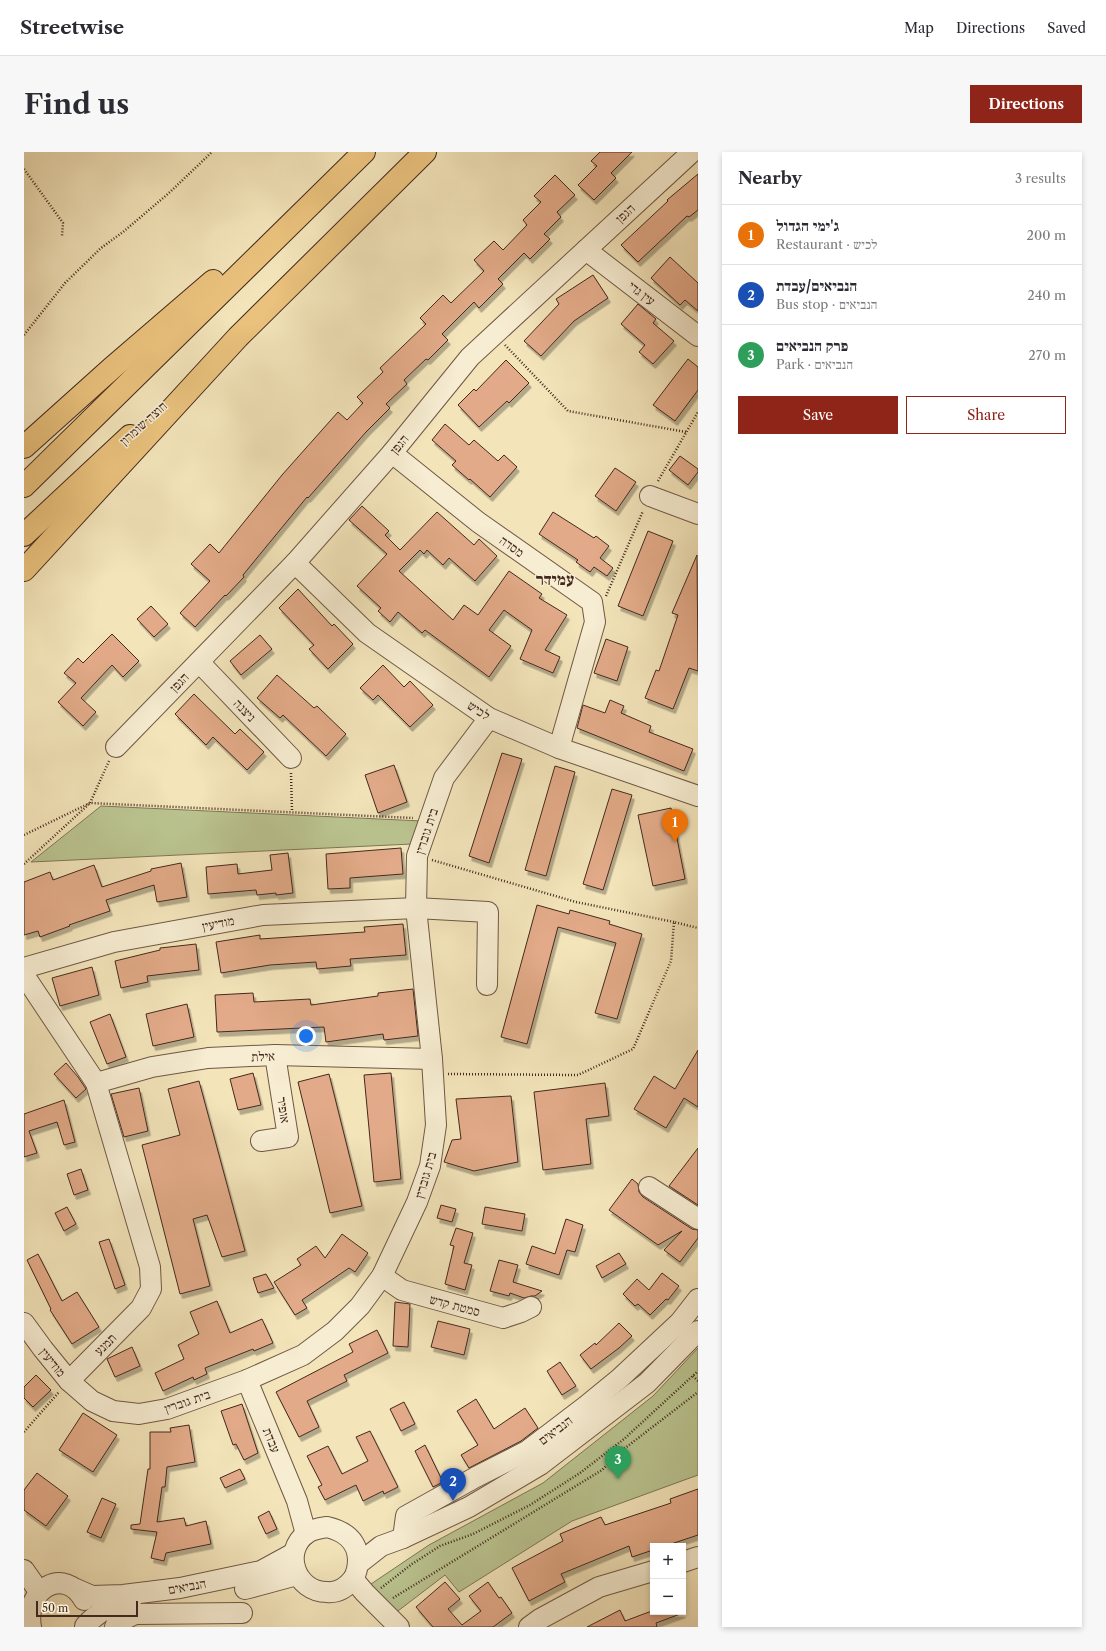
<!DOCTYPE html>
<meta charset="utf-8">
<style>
body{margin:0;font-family:"Libre Caslon Text","Frank Ruhl Libre",serif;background:#f7f7f7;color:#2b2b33}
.controls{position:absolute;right:12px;bottom:12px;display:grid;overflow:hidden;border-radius:0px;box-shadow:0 2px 6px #0003}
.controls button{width:36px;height:36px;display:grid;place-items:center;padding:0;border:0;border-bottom:1px solid #e1e1e2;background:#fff;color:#2b2b33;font:20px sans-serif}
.scale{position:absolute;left:12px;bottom:10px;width:102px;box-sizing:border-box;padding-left:4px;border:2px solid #43291e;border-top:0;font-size:11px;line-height:14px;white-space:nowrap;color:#43291e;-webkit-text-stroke:3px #f7edd2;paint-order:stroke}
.you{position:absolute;left:282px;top:884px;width:14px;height:14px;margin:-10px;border:3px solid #fff;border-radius:50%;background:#1a73e8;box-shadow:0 0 0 6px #1a73e833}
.badge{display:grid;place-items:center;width:26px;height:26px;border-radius:50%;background:#8f2418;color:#fff;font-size:13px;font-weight:700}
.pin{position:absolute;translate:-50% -33px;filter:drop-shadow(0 1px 2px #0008)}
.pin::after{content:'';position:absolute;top:21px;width:14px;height:12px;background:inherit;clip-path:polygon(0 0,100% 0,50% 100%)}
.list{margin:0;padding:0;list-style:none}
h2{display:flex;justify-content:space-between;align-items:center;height:52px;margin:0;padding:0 16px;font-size:17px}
h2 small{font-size:13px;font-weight:400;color:#7c7c81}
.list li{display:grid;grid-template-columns:26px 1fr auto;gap:12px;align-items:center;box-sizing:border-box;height:60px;padding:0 16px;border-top:1px solid #e1e1e2}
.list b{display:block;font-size:15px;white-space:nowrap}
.list p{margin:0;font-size:13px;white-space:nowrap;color:#7c7c81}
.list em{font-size:13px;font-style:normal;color:#7c7c81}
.actions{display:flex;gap:8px;padding:12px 16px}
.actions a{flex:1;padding:9px 0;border:1px solid #8f2418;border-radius:0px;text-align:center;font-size:14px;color:#8f2418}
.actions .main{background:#8f2418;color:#fff}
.map{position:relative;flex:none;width:674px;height:1475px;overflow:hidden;border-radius:0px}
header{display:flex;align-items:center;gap:24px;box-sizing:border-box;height:56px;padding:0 20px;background:#fff;border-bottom:1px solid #e1e1e2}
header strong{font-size:19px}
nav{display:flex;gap:22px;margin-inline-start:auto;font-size:14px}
.intro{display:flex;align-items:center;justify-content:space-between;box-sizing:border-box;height:96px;padding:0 24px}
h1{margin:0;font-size:28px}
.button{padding:10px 18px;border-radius:0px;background:#8f2418;color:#fff;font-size:14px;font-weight:700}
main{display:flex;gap:24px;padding:0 24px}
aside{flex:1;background:#fff;border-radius:0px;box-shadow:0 2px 6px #0003}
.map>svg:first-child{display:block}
.green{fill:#bac490;stroke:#7e7657}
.building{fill:#e2aa88;stroke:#43291e;filter:url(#shadow)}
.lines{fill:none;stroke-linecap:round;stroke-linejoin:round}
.minor-casing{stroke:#6f5845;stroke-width:22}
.highway-casing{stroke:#43291e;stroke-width:24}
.path{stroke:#43291e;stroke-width:2.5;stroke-dasharray:1 2;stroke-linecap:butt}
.minor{stroke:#f7edd2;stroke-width:20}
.highway{stroke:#eac27d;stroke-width:22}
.labels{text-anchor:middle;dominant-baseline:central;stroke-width:3;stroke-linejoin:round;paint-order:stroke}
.street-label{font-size:13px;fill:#43291e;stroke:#f7edd2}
.district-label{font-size:17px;font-weight:bold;fill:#43291e;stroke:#f7edd2}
</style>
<header>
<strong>Streetwise</strong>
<nav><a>Map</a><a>Directions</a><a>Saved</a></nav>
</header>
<div class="intro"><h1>Find us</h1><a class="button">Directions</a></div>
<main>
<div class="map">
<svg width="674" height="1475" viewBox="0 0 674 1475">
<defs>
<filter id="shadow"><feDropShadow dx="2.5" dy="4.5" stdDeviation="0" flood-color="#0004"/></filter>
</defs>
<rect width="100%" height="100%" fill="#f3e4ba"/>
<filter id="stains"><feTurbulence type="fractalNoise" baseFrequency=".005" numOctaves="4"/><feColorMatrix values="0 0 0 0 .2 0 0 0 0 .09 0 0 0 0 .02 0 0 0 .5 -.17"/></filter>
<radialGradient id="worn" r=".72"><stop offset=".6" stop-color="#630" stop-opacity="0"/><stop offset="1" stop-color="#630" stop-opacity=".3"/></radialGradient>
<g class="green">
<path d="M 77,654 L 398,669 L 388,692 L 7,710 Z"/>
<path d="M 674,1196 L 674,1323 L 548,1369 L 435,1440 L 421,1423 L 370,1462 L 347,1432 L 405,1393 L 519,1331 L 629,1244 Z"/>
</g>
<g class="building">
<path d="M 576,0 L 608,0 L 587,21 L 592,26 L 570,48 L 554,33 L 573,14 L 567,9 Z"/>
<path d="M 674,22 L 674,58 L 665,65 L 663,64 L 614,110 L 597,93 L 644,49 L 643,48 Z"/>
<path d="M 531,23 L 551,43 L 533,60 L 537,65 L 520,82 L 526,87 L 506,107 L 500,101 L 474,127 L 479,132 L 455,156 L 450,150 L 418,182 L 424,188 L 404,208 L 402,207 L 380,228 L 383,232 L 362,252 L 366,256 L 342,280 L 284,346 L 283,345 L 219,423 L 220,425 L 202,444 L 201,443 L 171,475 L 156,461 L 186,429 L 167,412 L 186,392 L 195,401 L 258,323 L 314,260 L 323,268 L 339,251 L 333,245 L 359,220 L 356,216 L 402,172 L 396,166 L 419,143 L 427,151 L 460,119 L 450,108 L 470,89 L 479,98 L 503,73 L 499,68 L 517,50 L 510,44 Z"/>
<path d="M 646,105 L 674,131 L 674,159 L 661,148 L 656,153 L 627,126 Z"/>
<path d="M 569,123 L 584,146 L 550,169 L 517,204 L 500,189 L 535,152 L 532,147 Z"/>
<path d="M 614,152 L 632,167 L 629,171 L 650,189 L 629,212 L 615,200 L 621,193 L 597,172 Z"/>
<path d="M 664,207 L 674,215 L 674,238 L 651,269 L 629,253 Z"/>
<path d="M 482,208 L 505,231 L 485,251 L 483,249 L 455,275 L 434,253 L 450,237 L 452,239 Z"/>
<path d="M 421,272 L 445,293 L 450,288 L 474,309 L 480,303 L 493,315 L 466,345 L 446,327 L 445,328 L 428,313 L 432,309 L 408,288 Z"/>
<path d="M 656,304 L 674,317 L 674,320 L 664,333 L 645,318 Z"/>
<path d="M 591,316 L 612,330 L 592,359 L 571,344 Z"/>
<path d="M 338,354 L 365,379 L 361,383 L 376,398 L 413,360 L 450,393 L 455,387 L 473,404 L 451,429 L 425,406 L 419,413 L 403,398 L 400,402 L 396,398 L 375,419 L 429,468 L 440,453 L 454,463 L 485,419 L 518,442 L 515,446 L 543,463 L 521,498 L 536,505 L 529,521 L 496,507 L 508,478 L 480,458 L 465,478 L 487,494 L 465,525 L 401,478 L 398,481 L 374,460 L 366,470 L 354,459 L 357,456 L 333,434 L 363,402 L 325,368 Z"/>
<path d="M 529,360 L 570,386 L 572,384 L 585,394 L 576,406 L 589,416 L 583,424 L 570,415 L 566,420 L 552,410 L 554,408 L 515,382 Z"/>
<path d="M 624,379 L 649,389 L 619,464 L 594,454 Z"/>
<path d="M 673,403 L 674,519 L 665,516 L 649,557 L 621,546 L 632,518 L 635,519 L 654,463 L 648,461 Z"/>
<path d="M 274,437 L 308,474 L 310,472 L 329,492 L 304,517 L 285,497 L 290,493 L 255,456 Z"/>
<path d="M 127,454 L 144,472 L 130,485 L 113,467 Z"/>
<path d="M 88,482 L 115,509 L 99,525 L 88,513 L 57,546 L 72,560 L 59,574 L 34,550 L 52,531 L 40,521 L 54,506 L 59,511 Z"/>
<path d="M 236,483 L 248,497 L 217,523 L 206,509 Z"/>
<path d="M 582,487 L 604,495 L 593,529 L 570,521 Z"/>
<path d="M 359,513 L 380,535 L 386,529 L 409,553 L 386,575 L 354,543 L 349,548 L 336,536 Z"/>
<path d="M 253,523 L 290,556 L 293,554 L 322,582 L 302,604 L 259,563 L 256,566 L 233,546 Z"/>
<path d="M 170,542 L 211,582 L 216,577 L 240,600 L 223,618 L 189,585 L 182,593 L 151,562 Z"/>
<path d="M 586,548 L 600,554 L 597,561 L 627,574 L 625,580 L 669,597 L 660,619 L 553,576 L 559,553 L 581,561 Z"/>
<path d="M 478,601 L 498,607 L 465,711 L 445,704 Z"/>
<path d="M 370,613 L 383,650 L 354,661 L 341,623 Z"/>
<path d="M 531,614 L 551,620 L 522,724 L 501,718 Z"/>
<path d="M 588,637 L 608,643 L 579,738 L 559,732 Z"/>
<path d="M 647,656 L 661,727 L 629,734 L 614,663 Z"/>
<path d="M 377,696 L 379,722 L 326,726 L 326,736 L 304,737 L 302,702 Z"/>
<path d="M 264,701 L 269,741 L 252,743 L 252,741 L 233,743 L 232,738 L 184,742 L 182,715 L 213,712 L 214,722 L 248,718 L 246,703 Z"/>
<path d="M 157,711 L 163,745 L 133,750 L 130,733 L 82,748 L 86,759 L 45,773 L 46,774 L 16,785 L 14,779 L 0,783 L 0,730 L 26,720 L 29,728 L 70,713 L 78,735 L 127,719 L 127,717 Z"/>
<path d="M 513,753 L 545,762 L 546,758 L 586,769 L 585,772 L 618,782 L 593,867 L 571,861 L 592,791 L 534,775 L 503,892 L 477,885 Z"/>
<path d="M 379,772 L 382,803 L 326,807 L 327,814 L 293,817 L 292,810 L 246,813 L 197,821 L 192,790 L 236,783 L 236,787 L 341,780 L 340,775 Z"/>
<path d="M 172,792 L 175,818 L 123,824 L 124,830 L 97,836 L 91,809 L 136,798 L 136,796 Z"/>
<path d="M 68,815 L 75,843 L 36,854 L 28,826 Z"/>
<path d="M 389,837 L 394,884 L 360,888 L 359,882 L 302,890 L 300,875 L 193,880 L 191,843 L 229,841 L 230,850 L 286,847 L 287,853 L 354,844 L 354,841 Z"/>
<path d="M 163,852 L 170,885 L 129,894 L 122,862 Z"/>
<path d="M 86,862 L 102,905 L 83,912 L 66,870 Z"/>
<path d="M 674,898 L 674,955 L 660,946 L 642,976 L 610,957 L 630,924 L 651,937 Z"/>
<path d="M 42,911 L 54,925 L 62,937 L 52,946 L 30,922 Z"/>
<path d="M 229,921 L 237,953 L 214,958 L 206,927 Z"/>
<path d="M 367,921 L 377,1027 L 350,1030 L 340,923 Z"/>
<path d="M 305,922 L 338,1054 L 306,1061 L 274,930 Z"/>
<path d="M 175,929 L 221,1099 L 198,1105 L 183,1063 L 169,1067 L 186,1134 L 156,1142 L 118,993 L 156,983 L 144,937 Z"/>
<path d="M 581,931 L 585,964 L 562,967 L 567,1012 L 519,1018 L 510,940 Z"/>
<path d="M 115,936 L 124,979 L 100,985 L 87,942 Z"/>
<path d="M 487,944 L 494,1010 L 450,1019 L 420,1010 L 428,988 L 437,987 L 432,947 Z"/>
<path d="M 40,948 L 51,990 L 40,993 L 33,970 L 5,979 L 13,1001 L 0,1005 L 0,962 Z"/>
<path d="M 674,996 L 674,1053 L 645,1034 Z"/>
<path d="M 57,1017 L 64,1038 L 50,1043 L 43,1022 Z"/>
<path d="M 608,1027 L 614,1032 L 615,1040 L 619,1045 L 668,1077 L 674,1078 L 674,1086 L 656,1110 L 640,1098 L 658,1079 L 634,1093 L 585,1058 Z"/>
<path d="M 417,1053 L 432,1057 L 428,1070 L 413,1066 Z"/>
<path d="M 43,1055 L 52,1072 L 40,1079 L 31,1061 Z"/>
<path d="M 461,1055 L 501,1062 L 498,1079 L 458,1072 Z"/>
<path d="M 542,1067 L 559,1073 L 551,1100 L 543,1098 L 535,1123 L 502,1112 L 508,1094 L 531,1102 Z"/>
<path d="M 432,1076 L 449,1081 L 440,1111 L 448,1113 L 441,1138 L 421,1132 L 430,1094 L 426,1093 Z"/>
<path d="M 318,1082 L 344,1101 L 331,1120 L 325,1116 L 278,1148 L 283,1156 L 271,1163 L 250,1130 L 277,1113 L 273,1107 L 292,1094 L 301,1106 Z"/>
<path d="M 85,1087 L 101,1133 L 91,1137 L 75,1090 Z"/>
<path d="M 595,1101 L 602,1112 L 578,1126 L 572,1114 Z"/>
<path d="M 14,1102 L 38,1149 L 53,1140 L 75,1175 L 48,1192 L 26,1158 L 27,1157 L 3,1108 Z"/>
<path d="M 475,1108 L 494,1113 L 489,1130 L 518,1139 L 511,1144 L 507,1144 L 500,1146 L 486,1141 L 485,1144 L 466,1139 Z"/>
<path d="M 638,1121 L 655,1134 L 644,1148 L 642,1147 L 626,1163 L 614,1152 L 611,1154 L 599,1142 L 613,1127 L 625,1138 Z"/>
<path d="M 242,1122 L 250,1136 L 234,1141 L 229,1126 Z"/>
<path d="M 193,1149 L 206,1181 L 238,1167 L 249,1191 L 230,1199 L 229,1197 L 181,1216 L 183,1222 L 170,1228 L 169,1225 L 139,1239 L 131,1221 L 160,1207 L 154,1193 L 175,1182 L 166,1160 Z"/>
<path d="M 371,1150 L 386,1152 L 384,1195 L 369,1194 Z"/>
<path d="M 414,1169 L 446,1177 L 440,1203 L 407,1195 Z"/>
<path d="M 595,1171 L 608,1184 L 595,1196 L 567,1217 L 556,1203 L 571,1191 L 572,1193 Z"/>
<path d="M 353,1178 L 364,1201 L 320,1223 L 323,1229 L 283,1249 L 295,1275 L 275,1285 L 252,1240 L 329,1200 L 325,1192 Z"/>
<path d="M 108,1195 L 116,1214 L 91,1225 L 83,1207 Z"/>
<path d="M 536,1210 L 552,1234 L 538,1243 L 523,1219 Z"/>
<path d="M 12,1223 L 27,1238 L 9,1255 L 0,1246 L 0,1235 Z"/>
<path d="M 452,1247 L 470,1277 L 501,1256 L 514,1276 L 497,1289 L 445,1316 L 437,1303 L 454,1293 L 433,1259 Z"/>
<path d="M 380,1250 L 391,1272 L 377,1279 L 366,1257 Z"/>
<path d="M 218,1252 L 234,1301 L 220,1308 L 212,1292 L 209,1293 L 197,1259 Z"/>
<path d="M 59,1261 L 93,1283 L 69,1320 L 35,1298 Z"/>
<path d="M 165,1273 L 171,1310 L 143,1315 L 141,1335 L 138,1335 L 133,1370 L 160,1366 L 162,1374 L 182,1369 L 187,1392 L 142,1401 L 140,1409 L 127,1406 L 133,1380 L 107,1377 L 107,1373 L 116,1372 L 124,1317 L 126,1317 L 126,1280 L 147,1280 L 146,1276 Z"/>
<path d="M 346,1279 L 374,1335 L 360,1342 L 359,1339 L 339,1349 L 332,1333 L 301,1348 L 294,1335 L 298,1333 L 283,1304 L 304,1294 L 318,1322 L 344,1309 L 332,1285 Z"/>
<path d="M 401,1293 L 419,1330 L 409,1335 L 391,1299 Z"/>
<path d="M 216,1317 L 221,1327 L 201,1336 L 196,1326 Z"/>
<path d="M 13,1321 L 44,1344 L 22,1374 L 0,1358 L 0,1338 Z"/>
<path d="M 674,1337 L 674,1383 L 641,1394 L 629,1394 L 629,1398 L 608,1405 L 605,1394 L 537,1422 L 541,1430 L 505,1449 L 488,1416 L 539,1389 L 536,1382 L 577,1365 L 581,1373 L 647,1351 L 646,1347 Z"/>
<path d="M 78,1346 L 92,1352 L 77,1386 L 63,1380 Z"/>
<path d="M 245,1359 L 253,1377 L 242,1382 L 234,1365 Z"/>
<path d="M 421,1430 L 436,1447 L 424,1457 L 438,1473 L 457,1459 L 445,1444 L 464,1430 L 475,1446 L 477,1445 L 488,1461 L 469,1475 L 409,1475 L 392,1455 Z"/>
<path d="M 596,1458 L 601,1469 L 625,1460 L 659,1461 L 632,1471 L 633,1475 L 563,1475 Z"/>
</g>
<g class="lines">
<defs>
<g id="minor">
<path d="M 562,98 L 674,184"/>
<path d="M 368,301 L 454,370 L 568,450 L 571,470 L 535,596"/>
<path d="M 626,344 L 674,362"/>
<path d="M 271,411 L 343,481 L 465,566 L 535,596 L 674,644"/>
<path d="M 175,510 L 267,606"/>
<path d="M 92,595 L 271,411 L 368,301 L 446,205 L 668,0"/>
<path d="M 0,816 L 90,790 L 239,763 L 392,756 L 464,760 L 463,833"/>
<path d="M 0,823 L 72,931 L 126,1115 L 127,1137 L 117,1156 L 45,1229"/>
<path d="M 72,931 L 128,915 L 184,906 L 251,903 L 408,907"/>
<path d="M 237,989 L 264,985 L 251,903"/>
<path d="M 625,1035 L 674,1067"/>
<path d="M 358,1124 L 378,1138 L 479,1166 L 497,1160 L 507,1155"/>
<path d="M 0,1171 L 19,1197 L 45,1229 L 68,1249 L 89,1259 L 115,1262 L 143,1257 L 223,1228 L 279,1203 L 311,1179 L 336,1154 L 358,1124 L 393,1050 L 406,1014 L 412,973 L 408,907 L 392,756 L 393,704 L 420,626 L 465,566"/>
<path d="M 223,1228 L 273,1349 L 282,1382"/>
<path d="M 303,1375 C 320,1379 333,1388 334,1407 C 334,1414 333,1421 329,1427 C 322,1436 313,1441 303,1440 C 272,1440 257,1400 283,1381 C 289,1377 296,1376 303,1375 Z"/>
<path d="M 379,1386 L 382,1364 L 452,1325 L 503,1299 L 562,1254 L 595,1227 L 656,1170 L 674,1147"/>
<path d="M 659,1410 L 674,1405"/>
<path d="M 334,1412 L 357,1394 L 379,1386 L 445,1355 L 516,1313 L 623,1231 L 674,1179"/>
<path d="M 0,1418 L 14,1438"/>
<path d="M 329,1427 L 341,1441 L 375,1475"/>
<path d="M 52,1437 L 68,1444 L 99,1443 L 156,1436 L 237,1419 L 270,1401"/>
<path d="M 221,1437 L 273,1423"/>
<path d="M 61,1474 C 73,1461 89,1451 107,1449"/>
<path d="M 7,1475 C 0,1436 41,1414 60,1448"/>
<path d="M 91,1475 L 93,1471 L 111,1462 L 218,1461"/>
<path d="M 505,1475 L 516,1467 L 575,1435 L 629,1419"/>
</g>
<g id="highway">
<path d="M 0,295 L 88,216 L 189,129"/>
<path d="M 0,334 L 340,0"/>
<path d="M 0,383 L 106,284"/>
<path d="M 0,418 L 214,185 L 401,0"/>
</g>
</defs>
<use href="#minor" class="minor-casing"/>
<use href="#highway" class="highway-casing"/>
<g class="path">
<path d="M 0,17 L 39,71 L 38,84"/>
<path d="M 0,183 L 41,131 L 77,96 L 99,80 L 145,41 L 188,0"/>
<path d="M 481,193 L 544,259 L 662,280"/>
<path d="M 634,329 L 674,260"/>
<path d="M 582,444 L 619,359"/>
<path d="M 267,621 L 268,660"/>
<path d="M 0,683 L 66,651 L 389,666"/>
<path d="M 408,708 L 552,750 L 650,770"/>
<path d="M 0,712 L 66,651 L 85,609"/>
<path d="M 424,922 L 554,923 L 609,897 L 647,809 L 650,770 L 674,776"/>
<path d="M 669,1224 L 674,1229"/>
<path d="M 0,1280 L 35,1240"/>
<path d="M 357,1436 L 388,1412 L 416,1394 L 449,1382 L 506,1353 L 556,1321 L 600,1287 L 674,1219"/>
<path d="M 369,1446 L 578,1318 L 596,1300 L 674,1240"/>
</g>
<use href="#minor" class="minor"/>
<use href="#highway" class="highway"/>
</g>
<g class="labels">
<g class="street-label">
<text transform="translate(601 61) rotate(-43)">הגפן</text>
<text transform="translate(618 141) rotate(38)">עין גדי</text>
<text transform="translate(119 271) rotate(-42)">חוצה שומרון</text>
<text transform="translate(375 292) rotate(-50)">הגפן</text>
<text transform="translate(488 394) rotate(35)">מסדה</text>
<text transform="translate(155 530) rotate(-46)">הגפן</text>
<text transform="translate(221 558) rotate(46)">ניצנה</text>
<text transform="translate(455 558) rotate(33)">לכיש</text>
<text transform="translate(402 679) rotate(-72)">בית גוברין</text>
<text transform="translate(194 771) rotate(-11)">מודיעין</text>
<text transform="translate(239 904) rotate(-2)">אילת</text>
<text transform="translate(260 958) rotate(81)">אופיר</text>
<text transform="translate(401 1023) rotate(-74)">בית גוברין</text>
<text transform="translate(431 1153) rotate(15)">סמטת קדש</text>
<text transform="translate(81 1192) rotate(-45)">תמנע</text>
<text transform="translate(29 1210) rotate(51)">מודיעין</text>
<text transform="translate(163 1249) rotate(-19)">בית גוברין</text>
<text transform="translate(531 1278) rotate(-37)">הנביאים</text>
<text transform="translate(248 1288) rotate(68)">עבדת</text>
<text transform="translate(163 1434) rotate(-10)">הנביאים</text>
</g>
<g class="district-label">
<text x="531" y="427">עמידר</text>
</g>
</g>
<rect width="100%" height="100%" filter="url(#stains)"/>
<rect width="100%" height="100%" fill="url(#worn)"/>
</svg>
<div class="controls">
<button>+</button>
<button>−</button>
</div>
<div class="scale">50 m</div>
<div class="you"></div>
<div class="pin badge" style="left:651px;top:690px;background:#e8710a">1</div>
<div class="pin badge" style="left:429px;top:1349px;background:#1a4fb4">2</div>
<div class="pin badge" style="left:594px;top:1327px;background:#2e9e5b">3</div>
</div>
<aside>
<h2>Nearby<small>3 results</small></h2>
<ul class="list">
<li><span class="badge" style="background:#e8710a">1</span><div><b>ג'ימי הגדול</b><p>Restaurant · לכיש</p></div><em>200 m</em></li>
<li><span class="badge" style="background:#1a4fb4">2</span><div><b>הנביאים/עבדת</b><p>Bus stop · הנביאים</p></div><em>240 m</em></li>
<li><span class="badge" style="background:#2e9e5b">3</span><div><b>פרק הנביאים</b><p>Park · הנביאים</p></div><em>270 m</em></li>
</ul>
<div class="actions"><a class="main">Save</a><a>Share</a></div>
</aside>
</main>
